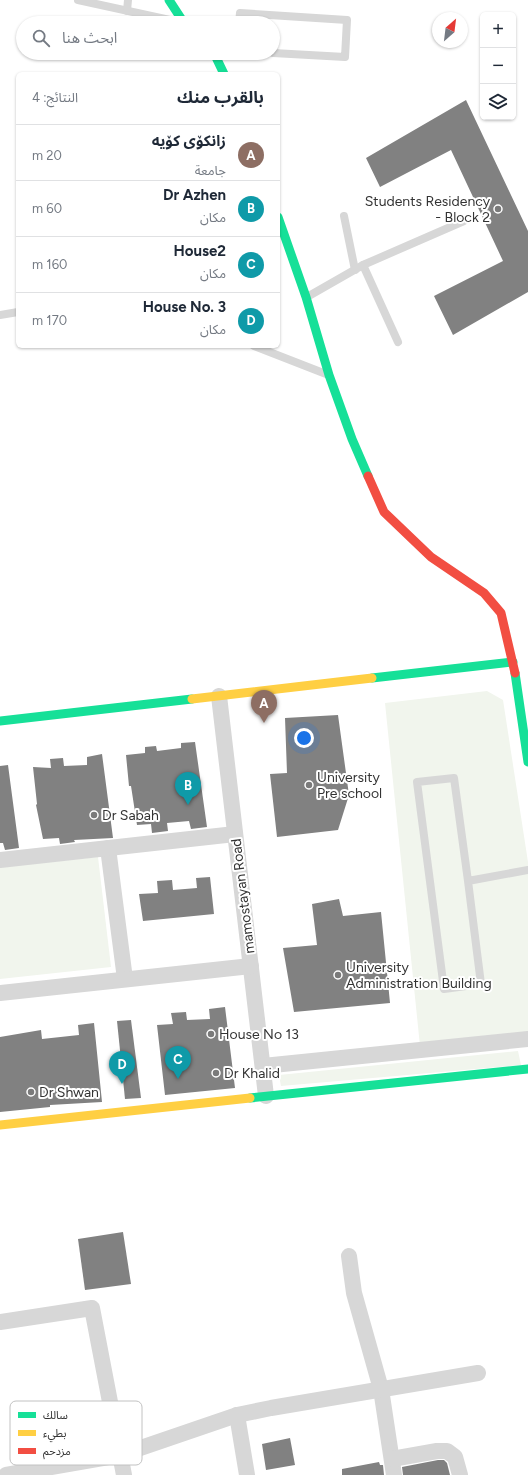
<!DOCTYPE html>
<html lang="ar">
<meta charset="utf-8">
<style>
body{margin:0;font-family:Figtree,"Noto Sans Arabic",sans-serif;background:#f6f6f7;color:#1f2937;direction:rtl}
.controls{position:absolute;right:12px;top:12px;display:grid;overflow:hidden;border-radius:6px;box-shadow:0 1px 3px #0004}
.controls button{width:36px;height:36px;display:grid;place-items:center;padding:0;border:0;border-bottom:1px solid #e0e1e3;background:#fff;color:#1f2937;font:20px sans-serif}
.compass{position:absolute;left:432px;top:12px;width:36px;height:36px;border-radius:50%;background:#fff;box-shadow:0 1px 3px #0004;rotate:28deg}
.you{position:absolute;left:304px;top:738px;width:14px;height:14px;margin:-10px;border:3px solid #fff;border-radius:50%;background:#1a73e8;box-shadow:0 0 0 6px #1a73e833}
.badge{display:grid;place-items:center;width:26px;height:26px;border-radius:50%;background:#7a7a7a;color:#fff;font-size:13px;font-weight:700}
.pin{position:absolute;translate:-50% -33px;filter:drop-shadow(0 1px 2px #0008)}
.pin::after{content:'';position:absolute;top:21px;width:14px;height:12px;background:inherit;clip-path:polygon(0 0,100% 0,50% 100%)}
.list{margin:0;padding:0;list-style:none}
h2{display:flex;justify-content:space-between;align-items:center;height:52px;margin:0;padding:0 16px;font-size:17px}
h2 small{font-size:13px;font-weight:400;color:#747a83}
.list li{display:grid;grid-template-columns:26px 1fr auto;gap:12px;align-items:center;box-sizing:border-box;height:56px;padding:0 16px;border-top:1px solid #e0e1e3}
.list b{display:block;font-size:15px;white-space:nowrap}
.list p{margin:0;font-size:13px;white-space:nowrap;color:#747a83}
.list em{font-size:13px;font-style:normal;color:#747a83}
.icon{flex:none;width:22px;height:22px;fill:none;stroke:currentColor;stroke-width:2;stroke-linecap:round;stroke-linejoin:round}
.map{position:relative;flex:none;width:528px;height:1475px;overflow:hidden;direction:ltr}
.search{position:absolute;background:#fff;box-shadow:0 1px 3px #0004;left:16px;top:16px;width:264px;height:44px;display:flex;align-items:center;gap:10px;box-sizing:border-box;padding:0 14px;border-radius:22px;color:#747a83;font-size:15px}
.panel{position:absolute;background:#fff;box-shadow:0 1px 3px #0004;left:16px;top:72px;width:264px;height:276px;border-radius:6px;direction:rtl}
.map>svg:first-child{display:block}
.green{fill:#f1f5ed}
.building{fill:#818181}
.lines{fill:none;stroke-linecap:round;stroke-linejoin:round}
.lane{stroke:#d7d7d7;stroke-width:8}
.street{stroke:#d7d7d7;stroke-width:16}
.fast{stroke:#16e098;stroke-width:9}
.slow{stroke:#ffcf43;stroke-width:9}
.jam{stroke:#f24e42;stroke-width:9}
.poi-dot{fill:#7a7a7a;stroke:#fff;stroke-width:1.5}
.labels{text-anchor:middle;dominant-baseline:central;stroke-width:4;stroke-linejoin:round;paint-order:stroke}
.poi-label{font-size:14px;fill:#333;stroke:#fff;text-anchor:start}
.street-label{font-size:14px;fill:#333;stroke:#fff}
.key{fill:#fff;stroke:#c2c2c2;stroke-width:1}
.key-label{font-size:11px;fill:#333}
</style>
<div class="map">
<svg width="528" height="1475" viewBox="0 0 528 1475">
<rect width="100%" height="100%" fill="#fff"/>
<g class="green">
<path d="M 487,691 L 503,700 L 528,862 L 528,1034 L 420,1046 L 385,703 Z"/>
<path d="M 98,857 L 111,967 L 0,979 L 0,867 Z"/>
<path d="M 518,1051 L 521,1065 L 281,1086 L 279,1075 Z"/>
</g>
<g class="building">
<path d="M 466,100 L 528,231 L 528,292 L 453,335 L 434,296 L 503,261 L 451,150 L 380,187 L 366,158 Z"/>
<path d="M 338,715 L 349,795 L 338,830 L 277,837 L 270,774 L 287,773 L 285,718 Z"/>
<path d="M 195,742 L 207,827 L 191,829 L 189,821 L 167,823 L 168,831 L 152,833 L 151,824 L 137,825 L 131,786 L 129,786 L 126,755 L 145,753 L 145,747 L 156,746 L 157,751 L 181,748 L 181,743 Z"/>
<path d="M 102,754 L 113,838 L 74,840 L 75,842 L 60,844 L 59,838 L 43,839 L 36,805 L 37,804 L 33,767 L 51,768 L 50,759 L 63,758 L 64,766 L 87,765 L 87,757 Z"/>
<path d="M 8,765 L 19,848 L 5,850 L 3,843 L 0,843 L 0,766 Z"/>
<path d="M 210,877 L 214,914 L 143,921 L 139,894 L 158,893 L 157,881 L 172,880 L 173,890 L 197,888 L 196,878 Z"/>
<path d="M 339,899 L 343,916 L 381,912 L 390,1003 L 294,1012 L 283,948 L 317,945 L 312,904 Z"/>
<path d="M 225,1007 L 235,1088 L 165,1095 L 157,1025 L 173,1024 L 171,1013 L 186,1012 L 187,1020 L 210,1019 L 209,1009 Z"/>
<path d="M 131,1020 L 141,1098 L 125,1099 L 117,1021 Z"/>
<path d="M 94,1023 L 102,1102 L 50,1105 L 50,1107 L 0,1112 L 0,1037 L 41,1030 L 42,1039 L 79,1035 L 78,1025 Z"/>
<path d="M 123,1232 L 131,1284 L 85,1290 L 78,1239 Z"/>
<path d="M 290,1438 L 295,1465 L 266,1470 L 262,1444 Z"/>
<path d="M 438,1460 L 444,1460 L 447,1463 L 450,1475 L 403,1475 L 402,1467 Z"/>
<path d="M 379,1462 L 380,1465 L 383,1465 L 384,1475 L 342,1475 L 342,1469 Z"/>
</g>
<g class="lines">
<g class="lane">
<path d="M 78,0 L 179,22"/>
<path d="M 127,11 L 128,0"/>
<path d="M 239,23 L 240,13 L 347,20 L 345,57 L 273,53"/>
<path d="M 344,216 L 355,270"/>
<path d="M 363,265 L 398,342"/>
<path d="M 307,297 L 363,265 L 464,221"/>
<path d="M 0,315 L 18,312"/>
<path d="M 254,346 L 326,374"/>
<path d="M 468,881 L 481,984 L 444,989 L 417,782 L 454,778 L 468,881 L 528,870"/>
</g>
<g class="street">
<path d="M 219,696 L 266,1096"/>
<path d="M 108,848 L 125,979"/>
<path d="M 0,860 L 235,834"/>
<path d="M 0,993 L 251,966"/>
<path d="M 263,1066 L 528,1039"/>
<path d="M 349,1256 L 354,1293 L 381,1389 L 394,1475"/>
<path d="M 0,1322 L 92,1308 L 124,1475"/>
<path d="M 237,1415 L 247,1475"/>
<path d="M 392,1459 L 437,1451 L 447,1451 L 455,1457 L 460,1475"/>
<path d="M 6,1475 L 120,1455 L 237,1415 L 271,1408 L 478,1373"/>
</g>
<g class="fast">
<path d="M 169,0 L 184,23"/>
<path d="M 214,53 L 224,74"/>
<path d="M 278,217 L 306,297 L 329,375 L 352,439 L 368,476"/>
<path d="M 515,673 L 528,762"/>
<path d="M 372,678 L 513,662"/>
<path d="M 0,721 L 192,699"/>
<path d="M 250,1098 L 528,1069"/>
</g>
<g class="slow">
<path d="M 192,699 L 372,678"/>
<path d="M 0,1125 L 250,1098"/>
</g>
<path class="jam" d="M 368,476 L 384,512 L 431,557 L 484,593 L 501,613 L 515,673"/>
</g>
<g class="poi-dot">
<circle cx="498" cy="209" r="4"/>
<circle cx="309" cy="785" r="4"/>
<circle cx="94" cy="815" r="4"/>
<circle cx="338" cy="975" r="4"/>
<circle cx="211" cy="1034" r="4"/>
<circle cx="216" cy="1073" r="4"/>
<circle cx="31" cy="1092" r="4"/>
</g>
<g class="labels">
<g class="poi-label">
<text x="490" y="201" text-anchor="end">Students Residency<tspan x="490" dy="16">- Block 2</tspan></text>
<text x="317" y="777">University<tspan x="317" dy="16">Pre school</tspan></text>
<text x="102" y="815">Dr Sabah</text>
<text x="346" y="967">University<tspan x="346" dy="16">Administration Building</tspan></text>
<text x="219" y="1034">House No 13</text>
<text x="224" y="1073">Dr Khalid</text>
<text x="39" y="1092">Dr Shwan</text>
</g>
<g class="street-label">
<text transform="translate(243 896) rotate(-97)">mamostayan Road</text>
</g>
</g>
<rect x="10" y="1401" width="132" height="64" rx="6" class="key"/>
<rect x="18" y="1412" width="18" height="6" fill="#16e098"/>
<rect x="18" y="1430" width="18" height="6" fill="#ffcf43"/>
<rect x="18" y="1448" width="18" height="6" fill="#f24e42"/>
<g class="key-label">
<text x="43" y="1419">سالك</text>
<text x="43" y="1437">بطيء</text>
<text x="43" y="1455">مزدحم</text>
</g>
</svg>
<div class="controls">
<button>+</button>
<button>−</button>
<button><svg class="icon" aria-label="layers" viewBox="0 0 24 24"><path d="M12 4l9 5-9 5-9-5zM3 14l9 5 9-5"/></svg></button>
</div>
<svg class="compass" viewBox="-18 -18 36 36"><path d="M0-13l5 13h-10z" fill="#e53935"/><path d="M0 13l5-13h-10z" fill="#747a83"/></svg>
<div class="you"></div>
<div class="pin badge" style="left:264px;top:723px;background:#8d6e63">A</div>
<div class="pin badge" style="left:188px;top:805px;background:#0f9aa8">B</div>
<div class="pin badge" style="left:178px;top:1079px;background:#0f9aa8">C</div>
<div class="pin badge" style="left:122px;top:1084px;background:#0f9aa8">D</div>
<div class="search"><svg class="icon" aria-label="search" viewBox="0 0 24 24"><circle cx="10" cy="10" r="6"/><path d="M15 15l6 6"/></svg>ابحث هنا</div>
<section class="panel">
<h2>بالقرب منك<small>النتائج: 4</small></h2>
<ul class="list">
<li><span class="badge" style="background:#8d6e63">A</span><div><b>زانکۆی کۆیە</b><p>جامعة</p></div><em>20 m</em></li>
<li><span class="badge" style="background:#0f9aa8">B</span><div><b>Dr Azhen</b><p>مكان</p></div><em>60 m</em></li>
<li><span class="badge" style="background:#0f9aa8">C</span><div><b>House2</b><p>مكان</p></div><em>160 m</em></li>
<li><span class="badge" style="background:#0f9aa8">D</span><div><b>House No. 3</b><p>مكان</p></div><em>170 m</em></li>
</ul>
</section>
</div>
